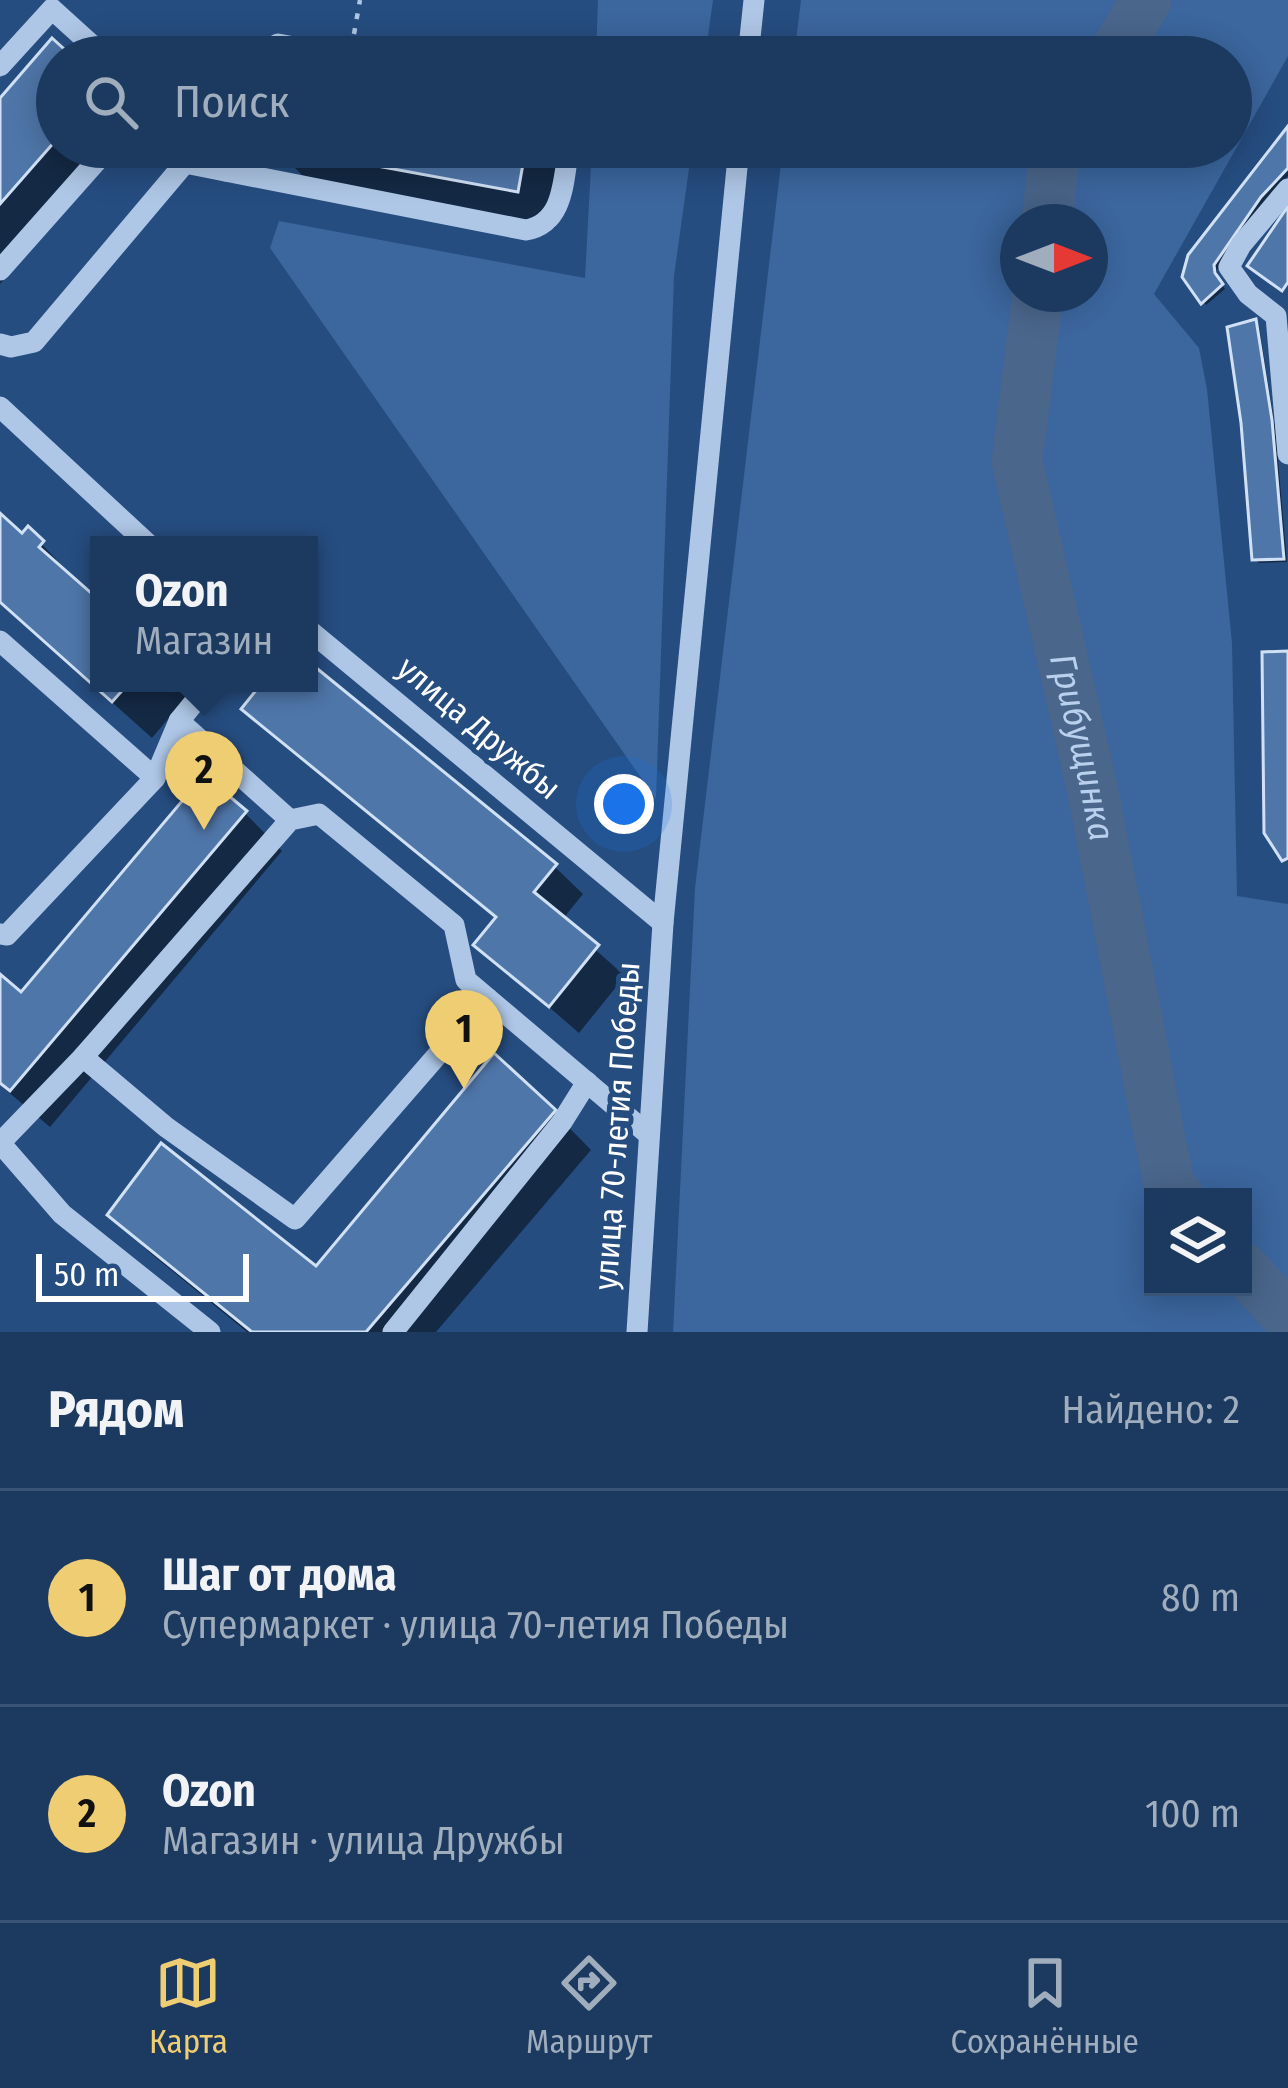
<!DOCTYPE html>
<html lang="ru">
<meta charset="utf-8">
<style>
body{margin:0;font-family:"Fira Sans Condensed",sans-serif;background:#254166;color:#f1f3f6}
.controls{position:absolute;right:36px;bottom:36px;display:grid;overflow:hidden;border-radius:0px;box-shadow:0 6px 30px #0003}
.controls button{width:108px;height:108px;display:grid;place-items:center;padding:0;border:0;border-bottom:3px solid #3a5475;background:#1c3a60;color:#f1f3f6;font:60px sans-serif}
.compass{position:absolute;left:1000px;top:204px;width:108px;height:108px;border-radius:50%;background:#1c3a60;box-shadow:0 6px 30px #0003;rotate:90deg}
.scale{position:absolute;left:36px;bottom:30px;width:213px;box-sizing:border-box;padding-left:12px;border:6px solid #fff;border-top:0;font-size:33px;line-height:42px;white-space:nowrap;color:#fff;-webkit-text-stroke:9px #264d80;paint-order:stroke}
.you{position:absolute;left:624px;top:804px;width:42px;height:42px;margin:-30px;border:9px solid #fff;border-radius:50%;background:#1a73e8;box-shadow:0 0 0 18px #1a73e833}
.badge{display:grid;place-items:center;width:78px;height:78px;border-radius:50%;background:#efcd73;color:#111;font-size:39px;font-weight:700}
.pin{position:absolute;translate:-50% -99px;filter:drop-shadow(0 3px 6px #0008)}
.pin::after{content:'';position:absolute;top:63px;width:42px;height:36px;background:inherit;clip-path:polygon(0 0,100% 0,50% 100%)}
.popup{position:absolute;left:90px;top:536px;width:228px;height:156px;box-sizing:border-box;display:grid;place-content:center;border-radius:0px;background:#1c3a60;filter:drop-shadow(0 3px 9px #0005);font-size:39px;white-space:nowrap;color:#a0adbd}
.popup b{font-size:45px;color:#f1f3f6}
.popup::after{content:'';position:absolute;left:50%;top:100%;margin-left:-24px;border:24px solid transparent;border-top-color:#1c3a60}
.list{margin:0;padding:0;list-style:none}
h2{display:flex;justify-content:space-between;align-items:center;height:156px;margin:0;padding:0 48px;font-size:51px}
h2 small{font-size:39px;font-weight:400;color:#a0adbd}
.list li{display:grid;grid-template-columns:78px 1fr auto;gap:36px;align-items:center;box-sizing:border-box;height:216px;padding:0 48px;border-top:3px solid #3a5475}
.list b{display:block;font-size:45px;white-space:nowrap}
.list p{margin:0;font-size:39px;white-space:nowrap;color:#a0adbd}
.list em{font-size:39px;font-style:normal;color:#a0adbd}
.icon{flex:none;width:66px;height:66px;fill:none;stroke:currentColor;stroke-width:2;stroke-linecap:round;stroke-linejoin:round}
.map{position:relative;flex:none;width:1288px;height:1332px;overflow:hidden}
.search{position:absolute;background:#1c3a60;box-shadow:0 6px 30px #0003;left:36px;right:36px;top:36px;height:132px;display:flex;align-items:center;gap:30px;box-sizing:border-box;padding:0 42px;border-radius:66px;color:#a0adbd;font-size:45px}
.sheet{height:588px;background:#1c3a60}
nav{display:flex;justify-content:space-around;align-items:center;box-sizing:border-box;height:168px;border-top:3px solid #3a5475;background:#1c3a60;font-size:33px;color:#a0adbd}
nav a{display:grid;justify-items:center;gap:6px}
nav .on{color:#efcd73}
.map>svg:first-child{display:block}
.green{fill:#3b669e;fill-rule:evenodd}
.shadow{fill:#0007}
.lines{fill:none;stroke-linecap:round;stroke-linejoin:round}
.river{stroke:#4a668b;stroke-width:51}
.building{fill:#4f76a9;stroke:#d1e1f5;stroke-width:3}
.path{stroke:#aec7e6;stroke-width:4.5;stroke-dasharray:6 9;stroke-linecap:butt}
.minor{stroke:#aec7e6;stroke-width:21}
.labels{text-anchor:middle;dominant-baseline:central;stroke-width:10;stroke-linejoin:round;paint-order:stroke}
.street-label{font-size:33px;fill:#fff;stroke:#264d80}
.water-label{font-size:36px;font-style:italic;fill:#b9d0ee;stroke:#264d80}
</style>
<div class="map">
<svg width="1288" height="1332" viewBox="0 0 1288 1332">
<rect width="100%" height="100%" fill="#264d80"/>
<g class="green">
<path d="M 598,0 L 713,0 L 705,57 L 596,57 Z"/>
<path d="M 801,0 L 1288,0 L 1288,56 L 1154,294 L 1199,348 L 1207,389 L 1232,643 L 1237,896 L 1288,904 L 1288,1332 L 673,1332 L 695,888 L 783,147 L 1231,147 L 1231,57 L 794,57 ZM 1090,222 L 1090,294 L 1018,294 L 1018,222 ZM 1153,1197 L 1243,1197 L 1243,1287 L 1153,1287 Z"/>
<path d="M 592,147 L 692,147 L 674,276 L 656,799 L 270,248 L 279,221 L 585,278 Z"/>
</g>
<g class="shadow">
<path d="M 53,43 L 69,57 L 57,57 L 57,147 L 121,147 L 0,284 L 0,102 Z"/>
<path d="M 1288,132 L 1288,176 L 1265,201 L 1217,270 L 1218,280 L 1225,289 L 1206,305 L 1186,276 Z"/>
<path d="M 274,147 L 537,147 L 565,175 L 555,228 L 310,183 Z"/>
<path d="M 1255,323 L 1259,326 L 1275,426 L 1287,562 L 1259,563 L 1255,559 Z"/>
<path d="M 0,517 L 22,537 L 28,530 L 99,604 L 99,683 L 186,683 L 193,689 L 152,738 L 0,602 Z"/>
<path d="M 309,666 L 554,866 L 583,894 L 562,920 L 625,976 L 579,1033 L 477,945 L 497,919 L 273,737 L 245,708 L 309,683 Z"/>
<path d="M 245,813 L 282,851 L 50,1127 L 0,1085 L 0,978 L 22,996 Z"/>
<path d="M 554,1112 L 591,1150 L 436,1332 L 247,1332 L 149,1252 L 111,1214 L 316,1270 Z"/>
</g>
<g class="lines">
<g class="river">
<path d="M 1113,57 L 1146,0"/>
<path d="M 1047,222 L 1054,158 L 1061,147"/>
<path id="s1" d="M 1038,294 L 1017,461 L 1092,787 L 1169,1185 L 1179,1197"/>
<path d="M 1243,1268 L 1288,1317"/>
</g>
</g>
<g class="building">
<path d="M 52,38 L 73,57 L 57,57 L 57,139 L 0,204 L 0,98 Z"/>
<path d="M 1288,126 L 1288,168 L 1261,197 L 1214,265 L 1215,273 L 1223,284 L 1201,304 L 1182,277 L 1188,255 Z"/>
<path d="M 274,147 L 526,147 L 518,192 Z"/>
<path d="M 1288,206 L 1288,282 L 1282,291 L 1247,266 Z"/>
<path d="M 1256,319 L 1272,420 L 1284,559 L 1252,560 L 1241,423 L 1227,327 Z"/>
<path d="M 0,513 L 22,533 L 28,526 L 44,541 L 39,547 L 99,600 L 99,683 L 129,683 L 112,702 L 0,602 Z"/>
<path d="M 1288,651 L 1288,858 L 1282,861 L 1264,833 L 1262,652 Z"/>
<path d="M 309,662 L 557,864 L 534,892 L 599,945 L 549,1007 L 473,945 L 496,917 L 241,709 L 262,683 L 309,683 Z"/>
<path d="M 204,775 L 247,811 L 10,1091 L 0,1083 L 0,974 L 21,992 Z"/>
<path d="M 494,1053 L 556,1110 L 366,1332 L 252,1332 L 107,1215 L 161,1143 L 316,1266 Z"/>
</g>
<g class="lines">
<path class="path" d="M 354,34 L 360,0"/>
<g class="minor">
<path d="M 259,57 L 278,44 L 348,57"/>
<path d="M 748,57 L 754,0"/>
<path d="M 0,66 L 52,9 L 105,57"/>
<path d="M 225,171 L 229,147"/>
<path d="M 1288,189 L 1241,245 L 1229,267 L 1248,294 L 1276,316 L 1288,454"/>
<path d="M 0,270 L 109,147"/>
<path d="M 0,344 L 11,347 L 34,342 L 185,163 L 526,230 C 565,223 563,179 569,147"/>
<path d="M 0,407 L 149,545"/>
<path d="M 309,630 L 663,923"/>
<path d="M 0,641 L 155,778"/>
<path d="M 179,721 L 290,820"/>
<path d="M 0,934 L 7,935 L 155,778 L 179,721 L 210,683"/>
<path d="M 83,1057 L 166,1127 L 295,1219 L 487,998"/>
<path d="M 0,1143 L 83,1057 L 290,820 L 319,814 L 454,925 L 466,980 L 648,1134"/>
<path d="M 1,1144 L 62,1214 L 210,1332"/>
<path d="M 393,1332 L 562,1122 L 587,1082"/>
<path d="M 637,1332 L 663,923 L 739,147"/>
</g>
</g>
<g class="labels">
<g class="street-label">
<text transform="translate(479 728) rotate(40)">улица Дружбы</text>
<text transform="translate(617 1126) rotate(-86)">улица 70-летия Победы</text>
</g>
<g class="water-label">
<text stroke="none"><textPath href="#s1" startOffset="462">Грибущинка</textPath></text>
</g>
</g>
</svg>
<div class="controls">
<button><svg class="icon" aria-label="layers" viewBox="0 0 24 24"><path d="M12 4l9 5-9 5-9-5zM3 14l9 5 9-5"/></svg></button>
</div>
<svg class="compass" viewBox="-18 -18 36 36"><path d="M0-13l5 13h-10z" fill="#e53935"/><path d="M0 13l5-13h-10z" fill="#a0adbd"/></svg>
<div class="scale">50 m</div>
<div class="you"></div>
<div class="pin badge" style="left:464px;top:1089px">1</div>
<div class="pin badge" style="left:204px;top:830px">2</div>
<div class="popup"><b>Ozon</b>Магазин</div>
<div class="search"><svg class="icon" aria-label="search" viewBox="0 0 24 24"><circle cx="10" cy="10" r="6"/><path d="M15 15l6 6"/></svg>Поиск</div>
</div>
<section class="sheet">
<h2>Рядом<small>Найдено: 2</small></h2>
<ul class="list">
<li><span class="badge">1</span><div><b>Шаг от дома</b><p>Супермаркет · улица 70-летия Победы</p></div><em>80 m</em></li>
<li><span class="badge">2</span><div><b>Ozon</b><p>Магазин · улица Дружбы</p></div><em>100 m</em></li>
</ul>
</section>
<nav>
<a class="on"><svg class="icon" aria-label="map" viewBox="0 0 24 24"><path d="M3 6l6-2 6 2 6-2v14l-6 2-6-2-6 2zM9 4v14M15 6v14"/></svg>Карта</a>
<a><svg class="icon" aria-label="directions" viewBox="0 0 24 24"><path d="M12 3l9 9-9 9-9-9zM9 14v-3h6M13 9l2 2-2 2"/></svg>Маршрут</a>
<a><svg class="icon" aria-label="saved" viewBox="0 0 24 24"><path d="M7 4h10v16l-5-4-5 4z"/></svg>Сохранённые</a>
</nav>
